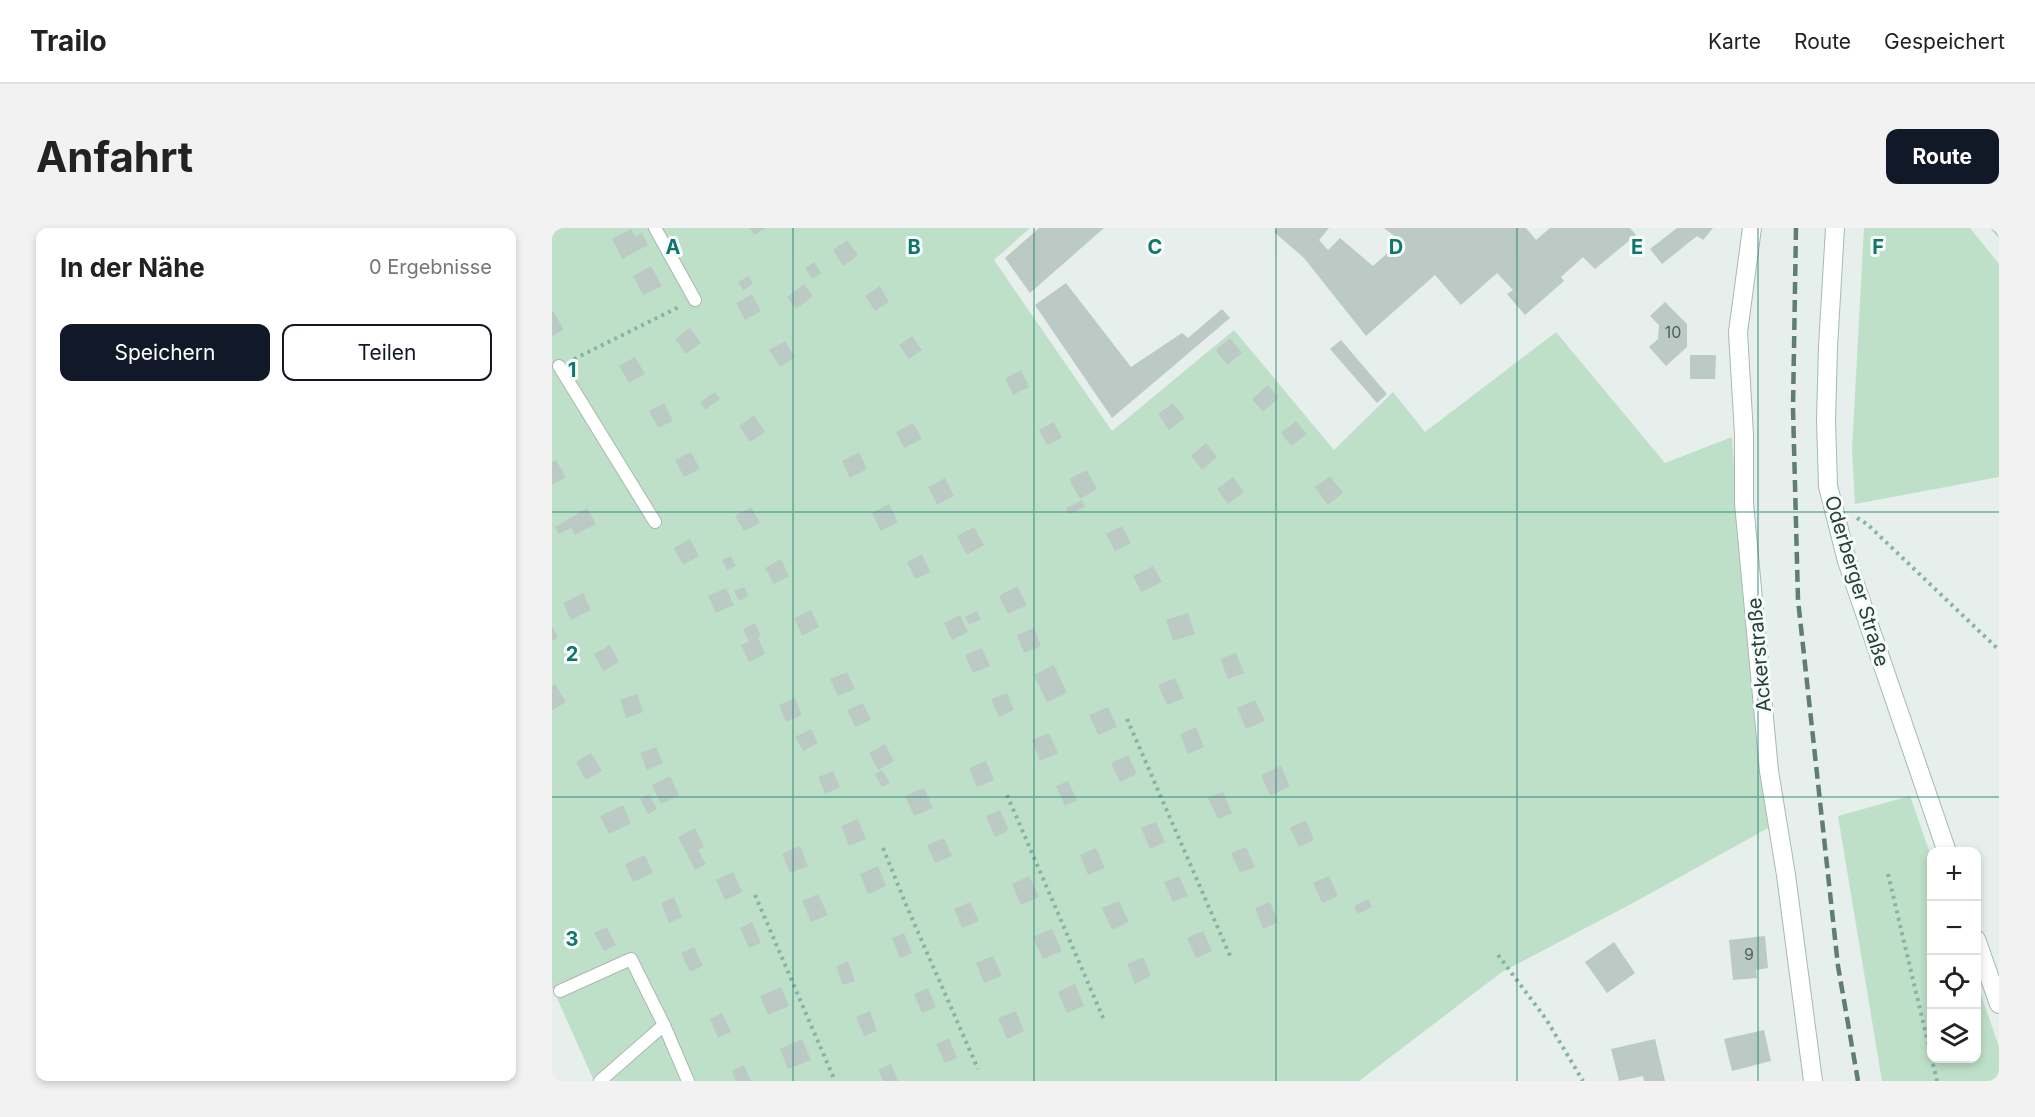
<!DOCTYPE html>
<html lang="de">
<meta charset="utf-8">
<style>
body{margin:0;font-family:Inter,sans-serif;background:#f2f2f2;color:#222}
.controls{position:absolute;right:18px;bottom:18px;display:grid;overflow:hidden;border-radius:12px;box-shadow:0 3px 9px #0003}
.controls button{width:54px;height:54px;display:grid;place-items:center;padding:0;border:0;border-bottom:2px solid #e0e0e0;background:#fff;color:#222;font:30px sans-serif}
.list{margin:0;padding:0;list-style:none}
h2{display:flex;justify-content:space-between;align-items:center;height:78px;margin:0;padding:0 24px;font-size:26px}
h2 small{font-size:20px;font-weight:400;color:#767676}
.actions{display:flex;gap:12px;padding:18px 24px}
.actions a{flex:1;padding:14px 0;border:2px solid #111827;border-radius:12px;text-align:center;font-size:21px;color:#111827}
.actions .main{background:#111827;color:#fff}
.icon{flex:none;width:33px;height:33px;fill:none;stroke:currentColor;stroke-width:2;stroke-linecap:round;stroke-linejoin:round}
.map{position:relative;flex:none;width:1447px;height:853px;overflow:hidden;border-radius:12px}
header{display:flex;align-items:center;gap:36px;box-sizing:border-box;height:84px;padding:0 30px;background:#fff;border-bottom:2px solid #e0e0e0}
header strong{font-size:28px}
nav{display:flex;gap:33px;margin-inline-start:auto;font-size:21px}
.intro{display:flex;align-items:center;justify-content:space-between;box-sizing:border-box;height:144px;padding:0 36px}
h1{margin:0;font-size:42px}
.button{padding:15px 27px;border-radius:12px;background:#111827;color:#fff;font-size:21px;font-weight:700}
main{display:flex;gap:36px;padding:0 36px}
aside{flex:1;background:#fff;border-radius:12px;box-shadow:0 3px 9px #0003}
.map>svg:first-child{display:block}
.green{fill:#bfe0c8}
.building{fill:#bbcac4}
.lines{fill:none;stroke-linecap:round;stroke-linejoin:round}
.service-casing{stroke:#a8b8b2;stroke-width:14}
.minor-casing{stroke:#a8b8b2;stroke-width:20}
.secondary-casing{stroke:#a4bbb3;stroke-width:20}
.path{stroke:#86b3a5;stroke-width:4;stroke-dasharray:3 4.5;stroke-linecap:butt}
.service{stroke:#fff;stroke-width:12}
.minor{stroke:#fff;stroke-width:18}
.secondary{stroke:#fff;stroke-width:18}
.rail{stroke:#5f7d75;stroke-width:4.5;stroke-dasharray:12 6;stroke-linecap:butt}
.grid{fill:none;stroke:#0f766e;stroke-width:1.5;stroke-opacity:0.55}
.labels{text-anchor:middle;dominant-baseline:central;stroke-width:6;stroke-linejoin:round;paint-order:stroke}
.number-label{font-size:16px;fill:#4a645c}
.street-label{font-size:20px;fill:#24423a;stroke:#f7fbf9}
.grid-label{font-size:20px;text-anchor:middle;font-weight:bold;fill:#0f766e;stroke:#f7fbf9;stroke-width:6;stroke-linejoin:round;paint-order:stroke}
</style>
<header>
<strong>Trailo</strong>
<nav><a>Karte</a><a>Route</a><a>Gespeichert</a></nav>
</header>
<div class="intro"><h1>Anfahrt</h1><a class="button">Route</a></div>
<main>
<aside>
<h2>In der Nähe<small>0 Ergebnisse</small></h2>
<ul class="list">
</ul>
<div class="actions"><a class="main">Speichern</a><a>Teilen</a></div>
</aside>
<div class="map">
<svg width="1447" height="853" viewBox="0 0 1447 853">
<rect width="100%" height="100%" fill="#e6efeb"/>
<g class="green">
<path d="M 0,0 L 478,0 L 442,32 L 560,203 L 682,102 L 782,222 L 841,164 L 873,204 L 1004,104 L 1113,235 L 1180,209 L 1190,356 L 1206,526 L 1218,599 L 1081,675 L 950,744 L 807,853 L 42,853 L 0,759 Z"/>
<path d="M 1312,0 L 1418,0 L 1447,36 L 1447,249 L 1303,276 L 1300,222 Z"/>
<path d="M 1358,568 L 1379,628 L 1380,830 L 1424,830 L 1425,755 L 1447,819 L 1447,853 L 1330,853 L 1286,588 Z"/>
</g>
<g class="building">
<path d="M 198,0 L 214,0 L 202,7 Z"/>
<path d="M 487,0 L 552,0 L 478,65 L 453,30 Z"/>
<path d="M 725,0 L 777,0 L 767,12 L 776,22 L 788,10 L 821,38 L 849,13 L 832,0 L 974,0 L 984,12 L 998,0 L 1078,0 L 1084,7 L 1043,41 L 1031,29 L 1009,49 L 1012,53 L 973,87 L 955,66 L 961,62 L 945,45 L 909,77 L 883,47 L 814,108 L 752,30 L 722,4 Z"/>
<path d="M 1125,0 L 1161,0 L 1151,12 L 1145,8 L 1110,36 L 1098,21 Z"/>
<path d="M 1438,0 L 1447,0 L 1447,10 Z"/>
<path d="M 79,1 L 83,9 L 90,5 L 96,17 L 70,31 L 60,11 Z"/>
<path d="M 295,12 L 306,27 L 291,38 L 281,22 Z"/>
<path d="M 262,34 L 269,45 L 260,51 L 253,40 Z"/>
<path d="M 99,38 L 110,58 L 91,67 L 81,48 Z"/>
<path d="M 197,48 L 201,56 L 191,62 L 186,54 Z"/>
<path d="M 514,55 L 579,139 L 630,105 L 636,110 L 670,81 L 678,90 L 560,190 L 483,77 Z"/>
<path d="M 252,56 L 261,68 L 244,81 L 235,69 Z"/>
<path d="M 328,58 L 337,74 L 323,83 L 313,68 Z"/>
<path d="M 200,66 L 209,83 L 193,92 L 184,75 Z"/>
<path d="M 1113,74 L 1135,96 L 1135,119 L 1114,138 L 1097,119 L 1106,111 L 1107,97 L 1098,88 Z"/>
<path d="M 0,84 L 2,84 L 12,102 L 0,108 Z"/>
<path d="M 138,100 L 149,115 L 134,126 L 123,111 Z"/>
<path d="M 360,108 L 370,122 L 357,131 L 347,117 Z"/>
<path d="M 678,110 L 690,125 L 675,137 L 664,122 Z"/>
<path d="M 789,112 L 835,166 L 825,175 L 778,121 Z"/>
<path d="M 233,113 L 243,129 L 228,139 L 217,122 Z"/>
<path d="M 1138,127 L 1164,127 L 1163,151 L 1138,151 Z"/>
<path d="M 83,129 L 93,146 L 77,155 L 67,138 Z"/>
<path d="M 469,142 L 477,159 L 461,167 L 453,150 Z"/>
<path d="M 716,157 L 726,170 L 711,184 L 700,171 Z"/>
<path d="M 163,164 L 168,171 L 153,182 L 148,174 Z"/>
<path d="M 112,175 L 121,193 L 106,200 L 97,183 Z"/>
<path d="M 621,175 L 633,190 L 617,202 L 606,186 Z"/>
<path d="M 202,187 L 213,204 L 198,214 L 187,198 Z"/>
<path d="M 744,193 L 755,206 L 739,218 L 729,205 Z"/>
<path d="M 502,194 L 510,210 L 495,217 L 487,202 Z"/>
<path d="M 361,195 L 370,211 L 352,220 L 344,204 Z"/>
<path d="M 654,215 L 665,229 L 650,242 L 639,228 Z"/>
<path d="M 139,224 L 148,241 L 132,249 L 123,232 Z"/>
<path d="M 307,224 L 315,241 L 298,250 L 290,233 Z"/>
<path d="M 4,232 L 14,249 L 0,257 L 0,234 Z"/>
<path d="M 535,242 L 545,261 L 528,271 L 517,251 Z"/>
<path d="M 778,248 L 791,265 L 776,277 L 763,259 Z"/>
<path d="M 681,249 L 692,264 L 676,276 L 665,261 Z"/>
<path d="M 393,250 L 402,268 L 385,277 L 376,259 Z"/>
<path d="M 530,272 L 533,279 L 517,286 L 514,280 Z"/>
<path d="M 337,276 L 346,294 L 329,303 L 320,285 Z"/>
<path d="M 199,279 L 208,295 L 192,303 L 183,288 Z"/>
<path d="M 35,280 L 44,296 L 23,307 L 19,300 L 7,306 L 3,299 Z"/>
<path d="M 570,298 L 579,315 L 563,323 L 554,306 Z"/>
<path d="M 422,299 L 432,317 L 415,327 L 405,308 Z"/>
<path d="M 138,311 L 147,328 L 131,337 L 122,320 Z"/>
<path d="M 370,326 L 378,344 L 363,351 L 355,334 Z"/>
<path d="M 179,328 L 184,338 L 175,342 L 170,332 Z"/>
<path d="M 229,331 L 237,348 L 222,356 L 213,340 Z"/>
<path d="M 601,338 L 610,354 L 589,364 L 581,348 Z"/>
<path d="M 465,358 L 475,377 L 456,386 L 447,368 Z"/>
<path d="M 192,359 L 197,368 L 187,373 L 182,363 Z"/>
<path d="M 174,360 L 182,377 L 164,385 L 156,368 Z"/>
<path d="M 31,365 L 39,382 L 19,392 L 11,375 Z"/>
<path d="M 259,382 L 267,399 L 250,408 L 242,390 Z"/>
<path d="M 425,383 L 429,391 L 417,397 L 413,389 Z"/>
<path d="M 636,385 L 643,406 L 621,413 L 614,392 Z"/>
<path d="M 408,387 L 416,404 L 400,412 L 392,395 Z"/>
<path d="M 203,395 L 209,408 L 206,410 L 213,426 L 197,434 L 189,417 L 197,414 L 191,401 Z"/>
<path d="M 0,398 L 6,410 L 0,413 Z"/>
<path d="M 482,400 L 489,418 L 472,425 L 465,407 Z"/>
<path d="M 58,417 L 67,434 L 51,443 L 42,426 Z"/>
<path d="M 430,420 L 438,438 L 421,445 L 413,427 Z"/>
<path d="M 684,425 L 692,445 L 676,451 L 668,431 Z"/>
<path d="M 502,437 L 515,465 L 495,474 L 482,447 Z"/>
<path d="M 295,444 L 303,461 L 286,468 L 278,451 Z"/>
<path d="M 623,450 L 632,470 L 615,477 L 606,457 Z"/>
<path d="M 3,456 L 14,474 L 0,482 L 0,458 Z"/>
<path d="M 455,465 L 462,482 L 447,489 L 439,471 Z"/>
<path d="M 85,466 L 91,484 L 74,490 L 68,472 Z"/>
<path d="M 243,470 L 250,487 L 234,494 L 227,477 Z"/>
<path d="M 703,472 L 713,493 L 694,501 L 685,480 Z"/>
<path d="M 311,475 L 319,492 L 303,499 L 295,482 Z"/>
<path d="M 556,479 L 565,499 L 546,507 L 537,487 Z"/>
<path d="M 644,499 L 652,519 L 636,526 L 628,506 Z"/>
<path d="M 259,501 L 266,515 L 251,523 L 243,509 Z"/>
<path d="M 497,505 L 506,525 L 488,533 L 480,512 Z"/>
<path d="M 333,516 L 342,533 L 326,542 L 317,525 Z"/>
<path d="M 104,519 L 111,535 L 95,542 L 88,525 Z"/>
<path d="M 39,525 L 50,543 L 34,552 L 24,534 Z"/>
<path d="M 576,527 L 585,546 L 568,554 L 559,535 Z"/>
<path d="M 434,533 L 442,552 L 425,559 L 417,540 Z"/>
<path d="M 729,538 L 738,558 L 718,568 L 709,547 Z"/>
<path d="M 330,542 L 338,555 L 330,559 L 323,546 Z"/>
<path d="M 281,543 L 288,559 L 273,566 L 266,549 Z"/>
<path d="M 118,548 L 127,567 L 109,576 L 100,557 Z"/>
<path d="M 516,553 L 525,572 L 513,578 L 504,558 Z"/>
<path d="M 372,560 L 381,580 L 362,588 L 353,568 Z"/>
<path d="M 671,564 L 680,585 L 666,591 L 656,570 Z"/>
<path d="M 97,566 L 105,581 L 96,586 L 88,571 Z"/>
<path d="M 71,577 L 79,595 L 57,606 L 48,588 Z"/>
<path d="M 448,582 L 457,602 L 443,609 L 434,588 Z"/>
<path d="M 306,591 L 314,611 L 297,618 L 289,598 Z"/>
<path d="M 754,592 L 762,612 L 747,619 L 738,600 Z"/>
<path d="M 604,594 L 613,614 L 598,621 L 589,600 Z"/>
<path d="M 143,600 L 152,619 L 146,622 L 154,636 L 143,642 L 126,609 Z"/>
<path d="M 392,610 L 400,628 L 383,635 L 375,617 Z"/>
<path d="M 248,618 L 256,638 L 238,645 L 230,626 Z"/>
<path d="M 694,619 L 703,639 L 688,645 L 679,625 Z"/>
<path d="M 544,620 L 553,640 L 536,647 L 528,627 Z"/>
<path d="M 93,627 L 101,645 L 81,654 L 73,636 Z"/>
<path d="M 326,638 L 334,658 L 316,666 L 308,646 Z"/>
<path d="M 181,644 L 190,664 L 173,672 L 164,652 Z"/>
<path d="M 477,648 L 487,669 L 469,677 L 460,656 Z"/>
<path d="M 627,648 L 636,668 L 621,674 L 612,654 Z"/>
<path d="M 777,648 L 786,668 L 770,675 L 761,655 Z"/>
<path d="M 266,666 L 276,687 L 259,694 L 250,673 Z"/>
<path d="M 122,669 L 130,689 L 117,695 L 109,675 Z"/>
<path d="M 816,671 L 820,679 L 806,686 L 802,678 Z"/>
<path d="M 567,673 L 577,694 L 560,702 L 550,680 Z"/>
<path d="M 418,674 L 427,693 L 410,700 L 402,681 Z"/>
<path d="M 718,674 L 726,694 L 711,701 L 703,680 Z"/>
<path d="M 200,694 L 209,715 L 197,720 L 188,700 Z"/>
<path d="M 55,699 L 64,717 L 52,723 L 42,705 Z"/>
<path d="M 500,701 L 510,723 L 491,731 L 481,709 Z"/>
<path d="M 651,703 L 660,723 L 644,730 L 635,710 Z"/>
<path d="M 352,705 L 360,725 L 348,730 L 340,710 Z"/>
<path d="M 1213,708 L 1216,740 L 1204,742 L 1205,750 L 1181,752 L 1177,712 Z"/>
<path d="M 1062,714 L 1083,745 L 1055,765 L 1033,734 Z"/>
<path d="M 142,719 L 151,738 L 138,744 L 129,725 Z"/>
<path d="M 441,728 L 450,748 L 432,755 L 424,735 Z"/>
<path d="M 591,729 L 599,748 L 583,756 L 575,736 Z"/>
<path d="M 296,733 L 303,753 L 291,757 L 284,738 Z"/>
<path d="M 523,756 L 532,778 L 515,785 L 506,764 Z"/>
<path d="M 229,759 L 237,778 L 216,787 L 208,768 Z"/>
<path d="M 376,760 L 384,779 L 370,785 L 362,766 Z"/>
<path d="M 318,783 L 325,803 L 312,808 L 304,789 Z"/>
<path d="M 464,783 L 472,803 L 455,811 L 446,790 Z"/>
<path d="M 170,785 L 179,804 L 166,810 L 158,791 Z"/>
<path d="M 1212,802 L 1219,833 L 1180,843 L 1172,811 Z"/>
<path d="M 397,810 L 405,830 L 393,835 L 384,816 Z"/>
<path d="M 250,811 L 259,832 L 236,841 L 228,821 Z"/>
<path d="M 1103,811 L 1113,853 L 1092,853 L 1091,848 L 1067,853 L 1059,821 Z"/>
<path d="M 339,836 L 346,853 L 331,853 L 326,842 Z"/>
<path d="M 192,837 L 199,853 L 184,853 L 180,843 Z"/>
</g>
<g class="lines">
<defs>
<g id="service">
<path d="M 103,0 L 143,72"/>
<path d="M 7,138 L 103,294"/>
<path d="M 8,763 L 79,731 L 112,797 L 136,853"/>
<path d="M 48,853 L 112,797"/>
</g>
<path id="minor" d="M 1200,0 L 1186,104 L 1192,207 L 1192,275 L 1217,543 L 1234,647 L 1261,853"/>
<g id="secondary">
<path d="M 1283,0 L 1276,119 L 1274,192 L 1276,258 L 1295,333 L 1395,624"/>
<path d="M 1424,711 L 1447,776"/>
</g>
</defs>
<use href="#service" class="service-casing"/>
<use href="#minor" class="minor-casing"/>
<use href="#secondary" class="secondary-casing"/>
<g class="path">
<path d="M 22,131 L 129,78"/>
<path d="M 1305,290 L 1315,296 L 1447,422"/>
<path d="M 575,491 L 679,730"/>
<path d="M 455,567 L 552,792"/>
<path d="M 331,620 L 355,679 L 426,841"/>
<path d="M 1336,646 L 1385,853"/>
<path d="M 203,667 L 283,853"/>
<path d="M 946,727 L 994,791 L 1031,853"/>
</g>
<use href="#service" class="service"/>
<use href="#minor" class="minor"/>
<use href="#secondary" class="secondary"/>
<path class="rail" d="M 1244,0 L 1241,180 L 1246,372 L 1286,738 L 1306,853"/>
</g>
<path class="grid" d="M 241,0 L 241,853M 482,0 L 482,853M 724,0 L 724,853M 965,0 L 965,853M 1206,0 L 1206,853M 0,284 L 1447,284M 0,569 L 1447,569"/>
<g class="labels">
<g class="number-label">
<text x="1121" y="104">10</text>
<text x="1197" y="726">9</text>
</g>
<g class="street-label">
<text transform="translate(1305 353) rotate(73)">Oderberger Straße</text>
<text transform="translate(1207 427) rotate(-95)">Ackerstraße</text>
</g>
</g>
<g class="grid-label">
<text x="121" y="26">A</text>
<text x="362" y="26">B</text>
<text x="603" y="26">C</text>
<text x="844" y="26">D</text>
<text x="1085" y="26">E</text>
<text x="1326" y="26">F</text>
<text x="20" y="149">1</text>
<text x="20" y="433">2</text>
<text x="20" y="718">3</text>
</g>
</svg>
<div class="controls">
<button>+</button>
<button>−</button>
<button><svg class="icon" aria-label="locate" viewBox="0 0 24 24"><circle cx="12" cy="12" r="6"/><path d="M12 2v4M12 18v4M2 12h4M18 12h4"/></svg></button>
<button><svg class="icon" aria-label="layers" viewBox="0 0 24 24"><path d="M12 4l9 5-9 5-9-5zM3 14l9 5 9-5"/></svg></button>
</div>
</div>
</main>
